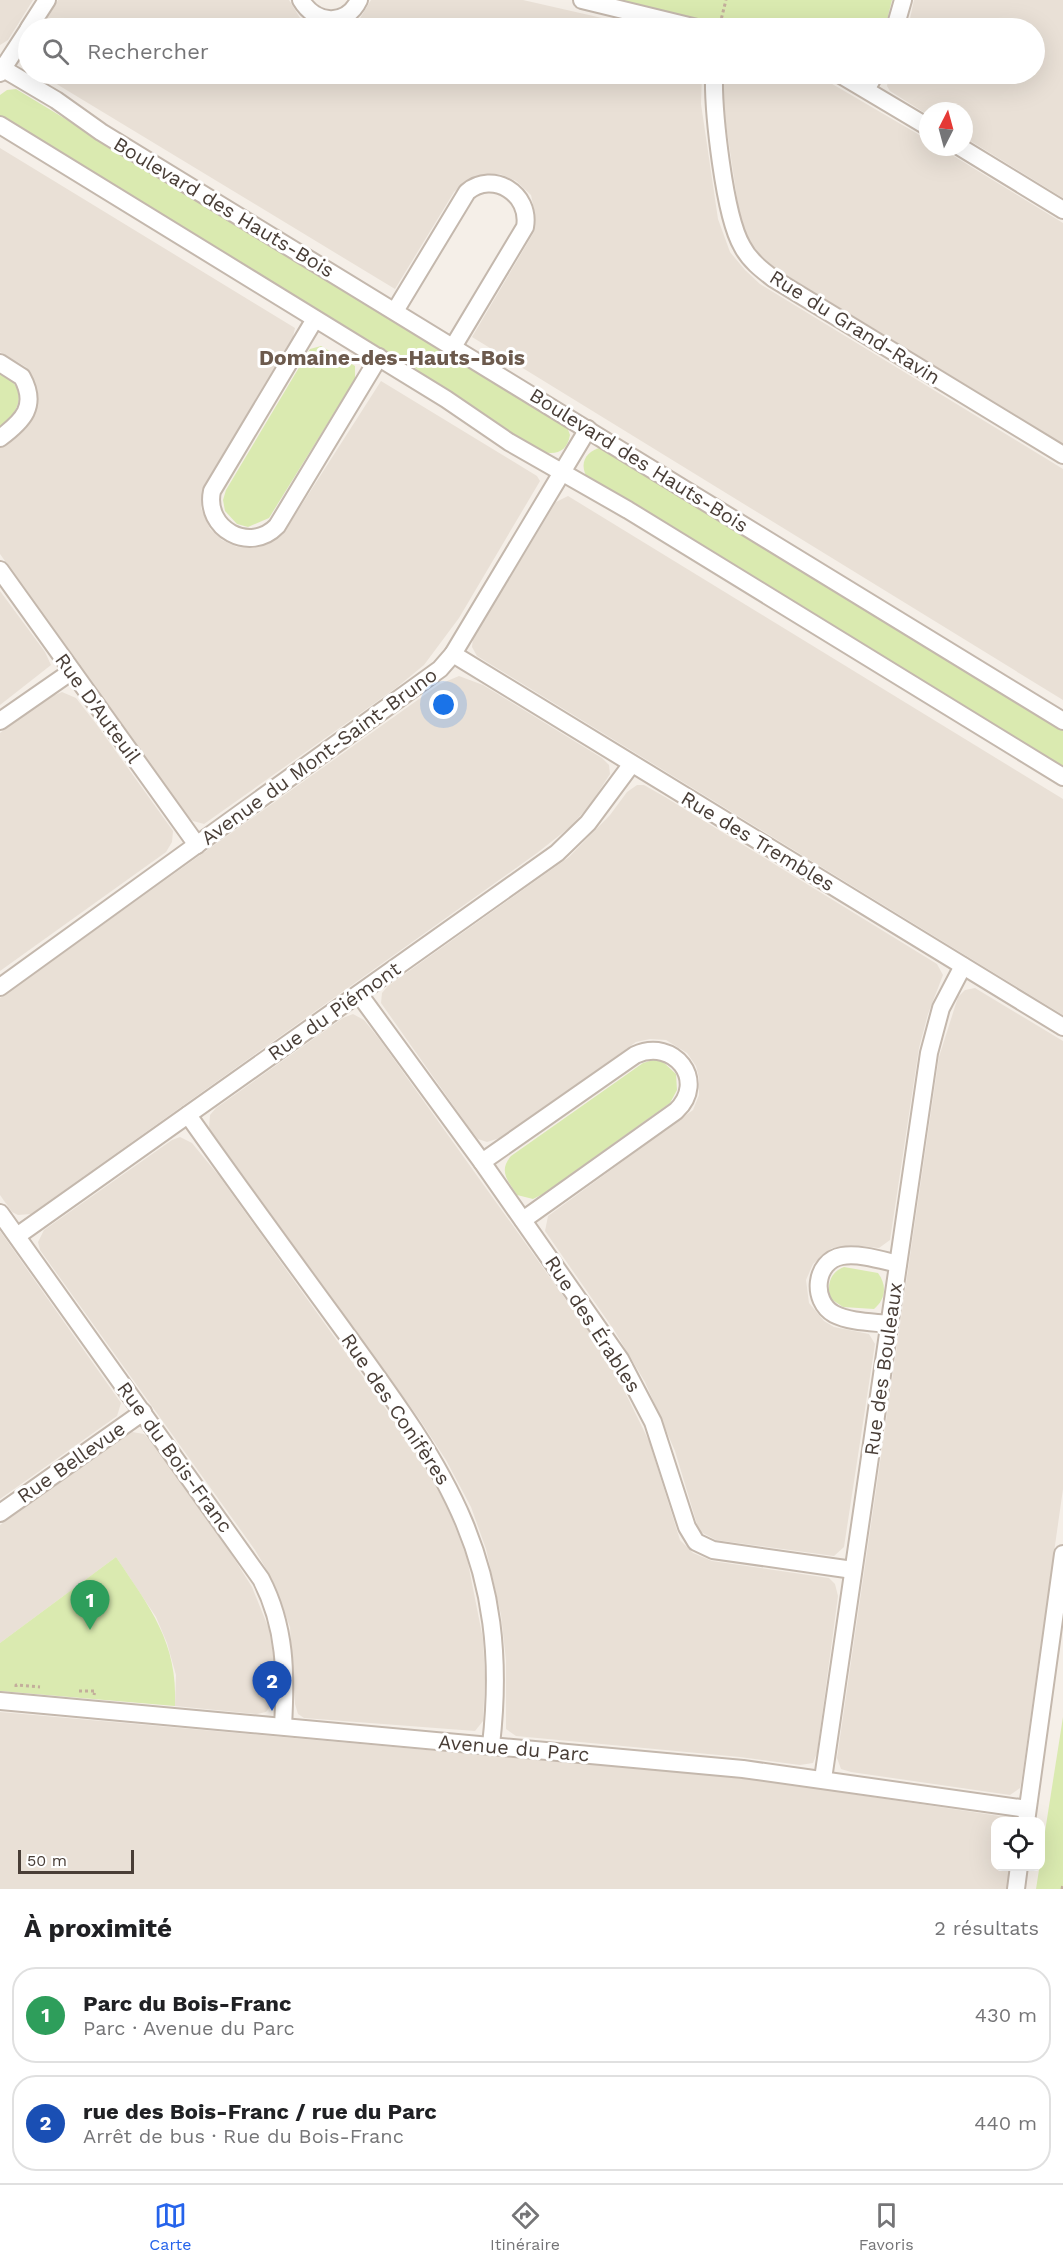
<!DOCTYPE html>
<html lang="fr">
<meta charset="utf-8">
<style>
body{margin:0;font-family:"Work Sans",sans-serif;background:#f2f2f2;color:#202124}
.controls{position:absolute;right:18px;bottom:18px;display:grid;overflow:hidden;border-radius:12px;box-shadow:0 6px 24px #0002}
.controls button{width:54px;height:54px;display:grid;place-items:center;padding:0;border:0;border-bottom:2px solid #e0e0e0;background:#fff;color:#202124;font:30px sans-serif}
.compass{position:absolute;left:919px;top:102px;width:54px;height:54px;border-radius:50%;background:#fff;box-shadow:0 6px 24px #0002;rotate:6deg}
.scale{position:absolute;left:18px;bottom:15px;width:116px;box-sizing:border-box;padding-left:6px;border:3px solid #493e37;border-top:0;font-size:16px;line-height:21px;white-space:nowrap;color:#493e37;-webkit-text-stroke:4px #fff;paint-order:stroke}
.you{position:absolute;left:444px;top:705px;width:21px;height:21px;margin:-15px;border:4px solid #fff;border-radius:50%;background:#1a73e8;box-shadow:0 0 0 9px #1a73e833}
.badge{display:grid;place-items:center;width:39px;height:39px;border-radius:50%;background:#2563eb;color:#fff;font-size:20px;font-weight:700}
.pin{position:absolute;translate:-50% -50px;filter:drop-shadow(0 2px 3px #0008)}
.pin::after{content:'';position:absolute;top:32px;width:21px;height:18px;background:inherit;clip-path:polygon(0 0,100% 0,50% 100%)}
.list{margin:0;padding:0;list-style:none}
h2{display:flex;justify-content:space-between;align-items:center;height:78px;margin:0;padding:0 24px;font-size:26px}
h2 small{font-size:20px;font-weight:400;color:#757577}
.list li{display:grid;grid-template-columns:39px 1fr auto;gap:18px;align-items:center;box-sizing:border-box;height:96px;margin:0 12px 12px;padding:0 12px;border:2px solid #e0e0e0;border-radius:24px}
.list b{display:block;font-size:22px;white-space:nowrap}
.list p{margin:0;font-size:20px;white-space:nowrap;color:#757577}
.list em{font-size:20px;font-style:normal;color:#757577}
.icon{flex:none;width:33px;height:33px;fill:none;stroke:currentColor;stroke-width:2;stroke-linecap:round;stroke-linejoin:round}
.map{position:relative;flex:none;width:1063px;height:1889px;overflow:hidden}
.search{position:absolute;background:#fff;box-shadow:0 6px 24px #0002;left:18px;right:18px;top:18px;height:66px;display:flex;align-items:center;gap:15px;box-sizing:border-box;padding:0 21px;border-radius:33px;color:#757577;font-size:22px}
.sheet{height:294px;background:#fff}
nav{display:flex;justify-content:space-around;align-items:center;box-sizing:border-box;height:84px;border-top:2px solid #e0e0e0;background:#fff;font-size:16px;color:#757577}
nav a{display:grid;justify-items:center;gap:3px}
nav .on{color:#2563eb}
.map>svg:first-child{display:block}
.residential{fill:#e9e0d6}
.green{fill:#daeab0}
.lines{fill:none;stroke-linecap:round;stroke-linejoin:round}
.minor-casing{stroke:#c4b8ad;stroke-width:20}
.path{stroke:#c3ae9b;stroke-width:3;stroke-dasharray:3 3;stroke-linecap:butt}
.minor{stroke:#fff;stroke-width:16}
.labels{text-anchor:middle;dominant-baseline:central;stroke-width:6;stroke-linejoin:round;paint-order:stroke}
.street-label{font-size:20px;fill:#493e37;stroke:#fff}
.neighbourhood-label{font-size:21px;font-weight:bold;fill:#6c5a4d;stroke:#fff}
</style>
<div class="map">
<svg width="1063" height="1889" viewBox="0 0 1063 1889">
<rect width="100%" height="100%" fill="#f5efe8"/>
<g class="residential">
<path d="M 0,0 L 33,0 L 8,40 L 0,45 Z"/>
<path d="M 58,0 L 289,0 L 300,18 L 320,28 L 41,28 Z"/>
<path d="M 371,0 L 523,0 L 646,28 L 343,28 L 359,20 Z"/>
<path d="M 914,0 L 1063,0 L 1063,198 L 964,137 L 964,111 L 928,111 L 928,115 L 890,91 L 887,86 L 889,74 L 1034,74 L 1034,28 L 908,28 Z"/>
<path d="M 40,74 L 702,74 L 701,104 L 718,219 L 730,252 L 745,270 L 760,284 L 1063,469 L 1063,700 L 472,337 L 534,232 L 535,214 L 531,195 L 516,181 L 500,174 L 488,174 L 463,184 L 454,192 L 395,289 Z"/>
<path d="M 723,74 L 810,74 L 822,78 L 928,140 L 928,147 L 939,147 L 1063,223 L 1063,444 L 778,270 L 760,255 L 745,234 L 739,212 L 723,104 Z"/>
<path d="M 0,148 L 295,328 L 293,337 L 203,487 L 201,508 L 210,529 L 222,540 L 237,547 L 253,548 L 268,544 L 283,534 L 381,381 L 537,476 L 540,481 L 459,618 L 424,665 L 396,688 L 204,824 L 193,821 L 187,816 L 0,554 L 0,448 L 20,434 L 30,423 L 36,410 L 38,396 L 33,379 L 26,367 L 0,352 Z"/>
<path d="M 568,496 L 1063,799 L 1063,1015 L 477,656 L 472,647 L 473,638 L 556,502 Z"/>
<path d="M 0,591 L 45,652 L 51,665 L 0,705 Z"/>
<path d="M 459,676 L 483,685 L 602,758 L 609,765 L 610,774 L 590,805 L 570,827 L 537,853 L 31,1214 L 18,1215 L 12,1212 L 0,1195 L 0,998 L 440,684 Z"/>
<path d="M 62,692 L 76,698 L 97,725 L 173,831 L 172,842 L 166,852 L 0,971 L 0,733 L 50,697 Z"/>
<path d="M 637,785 L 644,785 L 665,797 L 937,964 L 943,975 L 928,1014 L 919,1048 L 890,1240 L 879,1248 L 852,1245 L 832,1248 L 813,1264 L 806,1280 L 809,1303 L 824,1321 L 834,1327 L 869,1334 L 875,1344 L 844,1547 L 834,1556 L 716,1540 L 699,1531 L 675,1451 L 645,1382 L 614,1330 L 545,1231 L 548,1216 L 693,1110 L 699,1095 L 699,1078 L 696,1066 L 687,1053 L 666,1040 L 650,1039 L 636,1042 L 500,1138 L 487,1142 L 478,1139 L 470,1129 L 381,1003 L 382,993 L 388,986 L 569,857 L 610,815 L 627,792 Z"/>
<path d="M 975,988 L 1063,1041 L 1063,1489 L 1022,1777 L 1020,1788 L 1010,1795 L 851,1772 L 841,1769 L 837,1758 L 939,1057 L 958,997 L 965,990 Z"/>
<path d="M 353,1014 L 364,1020 L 380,1040 L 594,1339 L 619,1380 L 649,1441 L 680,1540 L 693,1553 L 712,1561 L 829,1578 L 835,1584 L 838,1596 L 817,1753 L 813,1763 L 800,1765 L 740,1757 L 516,1736 L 506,1729 L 506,1660 L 501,1615 L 486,1549 L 471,1507 L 446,1460 L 420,1420 L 209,1128 L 210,1115 L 216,1108 L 343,1018 Z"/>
<path d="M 180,1137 L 192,1143 L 219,1176 L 411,1444 L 447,1506 L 467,1558 L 483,1639 L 485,1678 L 483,1721 L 475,1731 L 304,1718 L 298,1714 L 295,1704 L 290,1627 L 272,1579 L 255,1550 L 40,1250 L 38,1242 L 44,1230 L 172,1140 Z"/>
<path d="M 0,1231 L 121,1403 L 117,1416 L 0,1499 Z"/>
<path d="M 132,1432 L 144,1434 L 149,1439 L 228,1549 L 252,1587 L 269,1629 L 274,1660 L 274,1701 L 266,1712 L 257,1714 L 175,1706 L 176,1675 L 167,1643 L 156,1617 L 116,1557 L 0,1643 L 0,1525 Z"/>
<path d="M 0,1712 L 708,1775 L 773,1782 L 1006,1817 L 1012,1821 L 996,1822 L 996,1866 L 1010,1867 L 1007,1889 L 0,1889 Z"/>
</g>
<g class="green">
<path d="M 616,0 L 892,0 L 885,28 L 739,28 Z"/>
<path d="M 16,89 L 565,421 L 570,435 C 567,451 558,455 542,452 L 3,120 L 0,116 L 0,95 L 7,90 Z"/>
<path d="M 321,346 L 355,366 L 355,379 L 269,518 L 248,527 L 237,524 L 225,511 L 223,500 L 226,490 L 310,349 Z"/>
<path d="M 0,372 C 27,387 23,410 0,426 Z"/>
<path d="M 603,447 L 1063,727 L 1063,771 L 589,481 C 578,465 584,451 603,447 Z"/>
<path d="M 653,1060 L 662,1061 L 676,1074 L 677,1090 L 670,1103 L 543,1194 L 533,1199 L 517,1195 C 508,1181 498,1171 511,1156 L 643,1063 Z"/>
<path d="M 844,1267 L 878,1273 C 887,1285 886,1299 874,1309 L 843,1307 L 831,1299 C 826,1286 830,1272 844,1267 Z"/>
<path d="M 116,1557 C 150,1608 178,1642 175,1706 L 0,1691 L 0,1643 Z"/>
<path d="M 1063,1717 L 1063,1889 L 1036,1889 Z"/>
</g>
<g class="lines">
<defs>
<g id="minor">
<path d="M 301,0 C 315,24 346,27 359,0"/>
<path d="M 582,0 L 697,28"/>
<path d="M 29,28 L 47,0"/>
<path d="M 895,28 L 903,0"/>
<path d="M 0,67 L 56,100 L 101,132 L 1063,721"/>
<path d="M 0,73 L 28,30"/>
<path d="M 714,74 C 713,111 724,215 742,246 C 749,260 762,270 774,279 L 1063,455"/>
<path d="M 839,74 L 928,127"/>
<path d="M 867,88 L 875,74"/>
<path d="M 0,125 L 446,399 L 509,442 L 628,510 L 1063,777"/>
<path d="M 960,147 L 1063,210"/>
<path d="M 395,311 L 467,192 C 493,170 531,194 525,227 L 453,347"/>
<path d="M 315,319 L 212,491 C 204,529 250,554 277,526 L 379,357"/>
<path d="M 0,363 L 22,377 C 38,406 23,421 0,438"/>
<path d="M 0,570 L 197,845"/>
<path d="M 453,654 L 1063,1027"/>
<path d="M 0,721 L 72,671"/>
<path d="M 0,987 L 440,669 L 453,654 L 588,429"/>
<path d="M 359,994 L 482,1162 L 620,1359 L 653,1422 L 687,1527 L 696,1542 L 713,1550 L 853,1570"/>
<path d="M 188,1115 C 236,1183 285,1250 334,1317 C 440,1463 513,1554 491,1745"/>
<path d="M 482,1162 L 635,1055 C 674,1037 708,1081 676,1111 L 523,1220"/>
<path d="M 0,1213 L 261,1579 C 286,1627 286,1674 283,1726"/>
<path d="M 17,1236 L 557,853 L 588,823 L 631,765"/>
<path d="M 889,1324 C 871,1322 850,1322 834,1314 C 811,1301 814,1261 842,1256 C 859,1253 881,1260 898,1264"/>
<path d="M 0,1513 L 143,1412"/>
<path d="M 0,1701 L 743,1769 L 1027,1809"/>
<path d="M 823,1779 L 929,1053 L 941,1008 L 963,966"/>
<path d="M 1026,1822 L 1063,1554"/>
<path d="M 1016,1889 L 1019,1866"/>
</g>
</defs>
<use href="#minor" class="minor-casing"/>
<g class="path">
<path d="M 720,24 L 726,0"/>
<path d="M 16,1687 L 16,1685 L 40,1687"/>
<path d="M 79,1691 L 95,1691 L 94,1695"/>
<path d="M 1062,1889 L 1063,1884"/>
</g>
<use href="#minor" class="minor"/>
</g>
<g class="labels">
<g class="street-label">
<text transform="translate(224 207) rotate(31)">Boulevard des Hauts-Bois</text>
<text transform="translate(855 327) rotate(32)">Rue du Grand-Ravin</text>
<text transform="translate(639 460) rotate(32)">Boulevard des Hauts-Bois</text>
<text transform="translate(98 708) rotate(54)">Rue D'Auteuil</text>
<text transform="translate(319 756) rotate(-36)">Avenue du Mont-Saint-Bruno</text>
<text transform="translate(758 841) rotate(31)">Rue des Trembles</text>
<text transform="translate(334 1011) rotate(-35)">Rue du Piémont</text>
<text transform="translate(593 1324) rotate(57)">Rue des Érables</text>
<text transform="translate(883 1369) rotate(-82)">Rue des Bouleaux</text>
<text transform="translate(396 1409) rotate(56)">Rue des Conifères</text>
<text transform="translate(175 1457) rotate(54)">Rue du Bois-Franc</text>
<text transform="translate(71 1462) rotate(-35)">Rue Bellevue</text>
<text transform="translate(514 1748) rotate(5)">Avenue du Parc</text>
</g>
<g class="neighbourhood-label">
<text x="392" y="357">Domaine-des-Hauts-Bois</text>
</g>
</g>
</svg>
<div class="controls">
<button><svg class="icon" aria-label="locate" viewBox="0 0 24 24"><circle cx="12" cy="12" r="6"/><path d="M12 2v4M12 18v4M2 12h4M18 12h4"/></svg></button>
</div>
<svg class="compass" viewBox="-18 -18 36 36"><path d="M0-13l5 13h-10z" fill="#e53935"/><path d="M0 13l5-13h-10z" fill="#757577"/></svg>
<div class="scale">50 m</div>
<div class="you"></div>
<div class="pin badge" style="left:90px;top:1630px;background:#2e9e5b">1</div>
<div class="pin badge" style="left:272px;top:1711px;background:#1a4fb4">2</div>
<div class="search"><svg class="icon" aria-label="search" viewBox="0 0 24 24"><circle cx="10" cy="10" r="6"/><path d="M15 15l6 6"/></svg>Rechercher</div>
</div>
<section class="sheet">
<h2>À proximité<small>2 résultats</small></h2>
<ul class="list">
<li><span class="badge" style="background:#2e9e5b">1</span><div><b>Parc du Bois-Franc</b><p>Parc · Avenue du Parc</p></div><em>430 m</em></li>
<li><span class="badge" style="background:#1a4fb4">2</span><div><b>rue des Bois-Franc / rue du Parc</b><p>Arrêt de bus · Rue du Bois-Franc</p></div><em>440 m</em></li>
</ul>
</section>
<nav>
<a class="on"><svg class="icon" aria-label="map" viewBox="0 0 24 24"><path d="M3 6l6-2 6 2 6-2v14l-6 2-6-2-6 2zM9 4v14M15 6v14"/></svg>Carte</a>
<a><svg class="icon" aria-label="directions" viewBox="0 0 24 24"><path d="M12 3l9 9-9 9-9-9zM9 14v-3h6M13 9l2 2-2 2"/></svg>Itinéraire</a>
<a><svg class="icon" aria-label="saved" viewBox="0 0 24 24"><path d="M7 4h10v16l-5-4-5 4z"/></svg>Favoris</a>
</nav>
